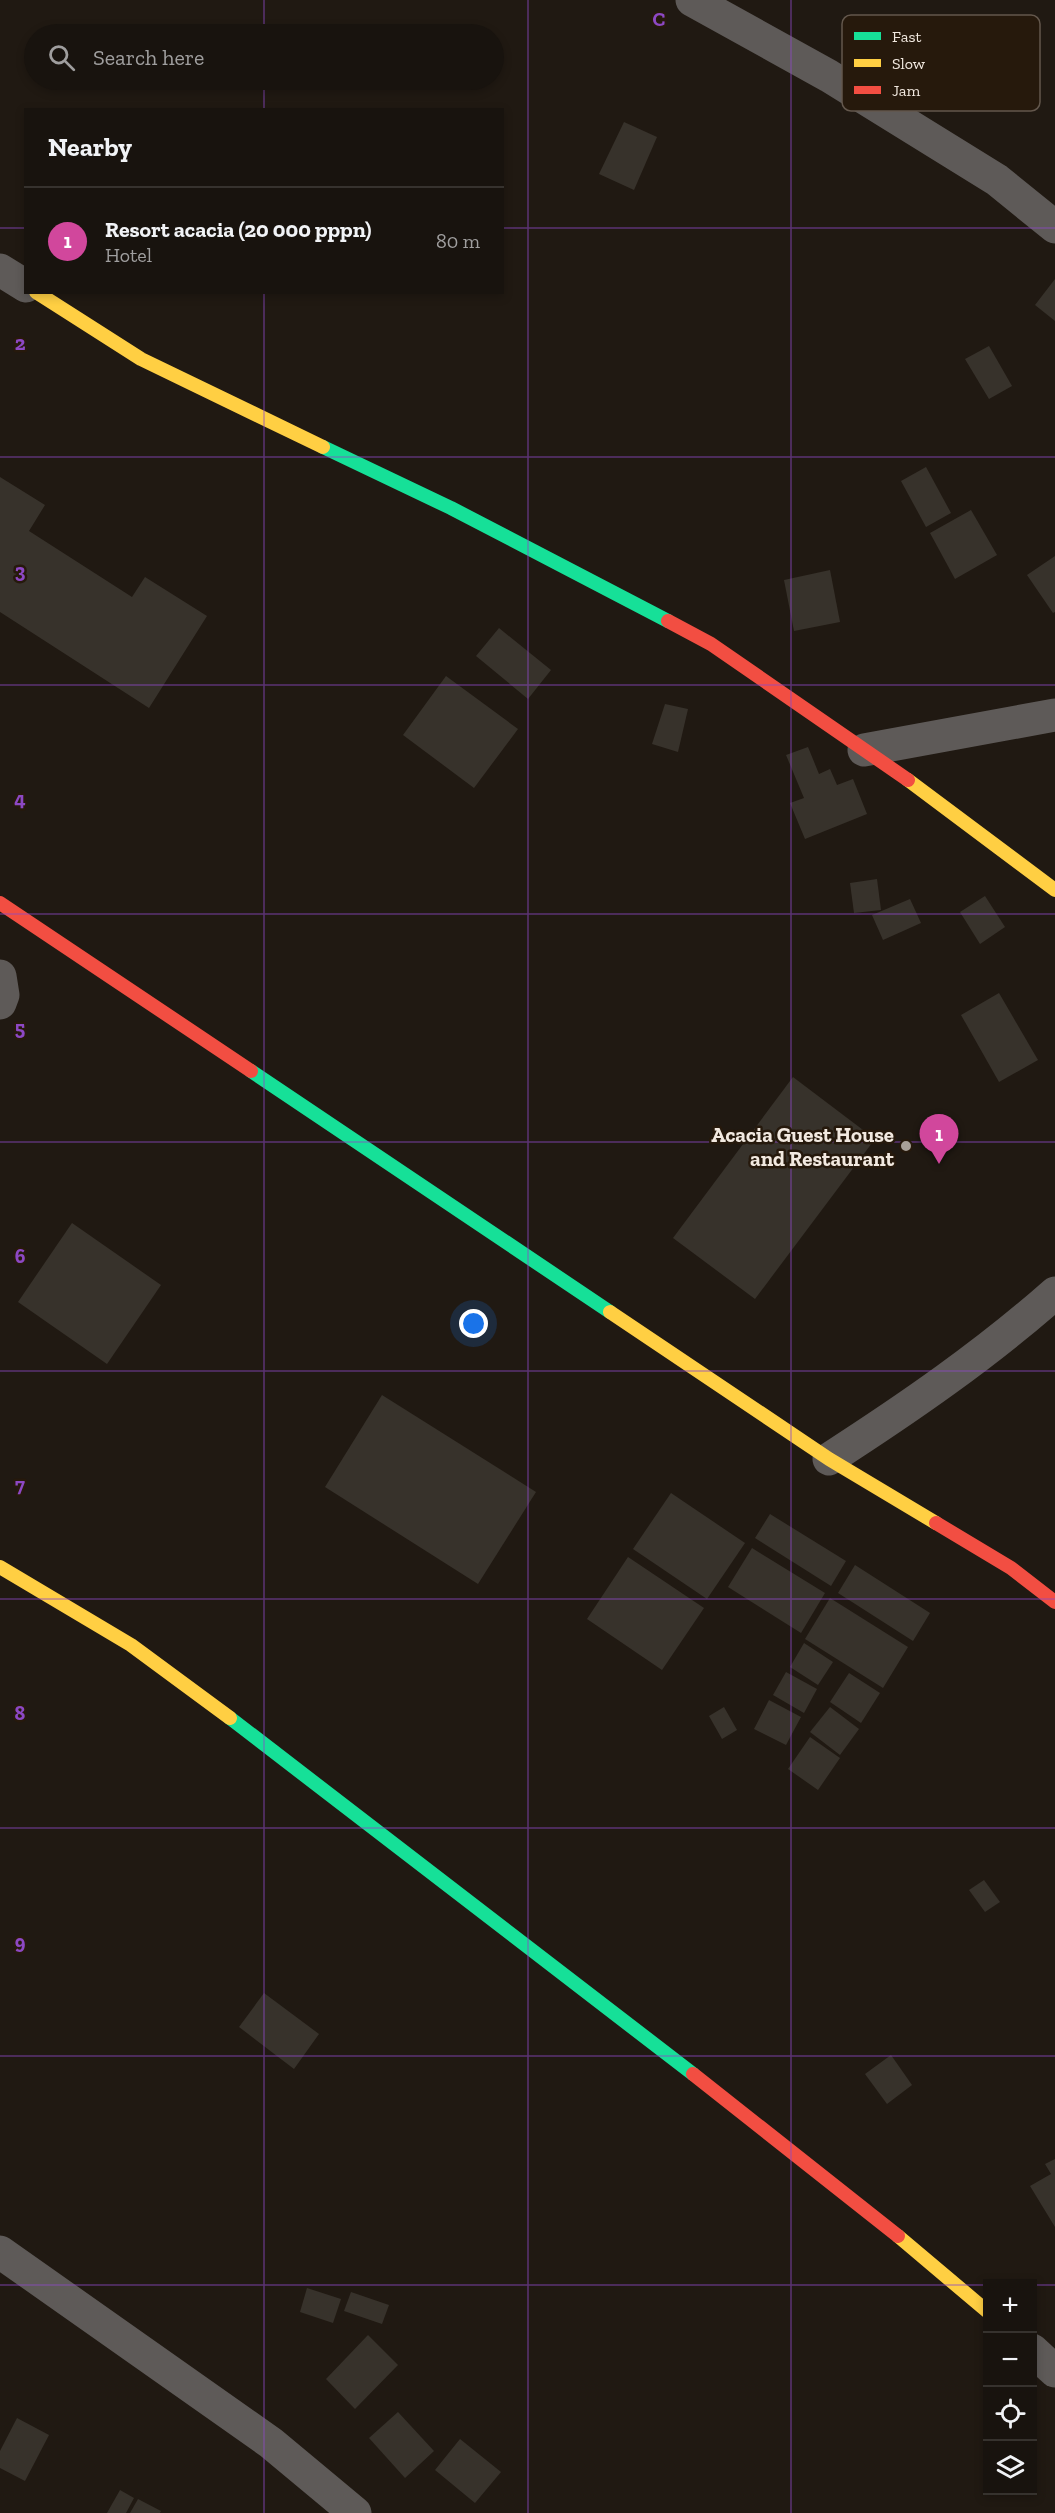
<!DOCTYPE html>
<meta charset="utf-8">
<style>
body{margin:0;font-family:"Zilla Slab",serif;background:#211c17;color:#f1f3f6}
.controls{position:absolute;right:18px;bottom:18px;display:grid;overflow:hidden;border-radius:0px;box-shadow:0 3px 9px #0003}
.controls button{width:54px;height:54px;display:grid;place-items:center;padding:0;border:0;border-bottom:2px solid #36322e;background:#18130e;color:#f1f3f6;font:30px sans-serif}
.you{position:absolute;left:474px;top:1324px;width:21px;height:21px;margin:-15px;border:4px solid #fff;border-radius:50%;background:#1a73e8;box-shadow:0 0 0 9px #1a73e833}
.badge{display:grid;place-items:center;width:39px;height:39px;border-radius:50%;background:#a8a098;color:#fff;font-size:20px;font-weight:700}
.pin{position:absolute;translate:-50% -50px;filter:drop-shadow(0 2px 3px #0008)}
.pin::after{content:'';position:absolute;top:32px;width:21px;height:18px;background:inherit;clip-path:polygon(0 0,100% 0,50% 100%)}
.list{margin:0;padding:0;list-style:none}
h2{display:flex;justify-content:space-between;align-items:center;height:78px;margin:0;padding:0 24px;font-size:26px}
h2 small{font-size:20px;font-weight:400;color:#9f9e9e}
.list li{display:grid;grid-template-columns:39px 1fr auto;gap:18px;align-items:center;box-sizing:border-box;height:108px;padding:0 24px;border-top:2px solid #36322e}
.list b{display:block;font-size:22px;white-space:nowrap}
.list p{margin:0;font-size:20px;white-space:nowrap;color:#9f9e9e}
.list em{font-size:20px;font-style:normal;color:#9f9e9e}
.icon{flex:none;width:33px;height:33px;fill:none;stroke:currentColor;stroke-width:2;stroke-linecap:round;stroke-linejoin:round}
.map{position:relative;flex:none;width:1055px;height:2513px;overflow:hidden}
.search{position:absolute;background:#18130e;box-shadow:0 3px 9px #0003;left:24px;top:24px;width:480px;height:66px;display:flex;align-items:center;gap:15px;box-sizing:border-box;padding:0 21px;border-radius:33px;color:#9f9e9e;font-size:22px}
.panel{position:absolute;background:#18130e;box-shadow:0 3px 9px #0003;left:24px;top:108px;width:480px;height:186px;border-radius:0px}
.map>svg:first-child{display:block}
.building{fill:#37322b}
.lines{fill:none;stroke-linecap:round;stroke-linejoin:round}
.street{stroke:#5e5a58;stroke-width:33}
.fast{stroke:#16e098;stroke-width:14}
.slow{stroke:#ffcf43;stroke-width:14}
.jam{stroke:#f24e42;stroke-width:14}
.grid{fill:none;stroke:#8d48c4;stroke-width:1.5;stroke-opacity:0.55}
.poi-dot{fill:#a8a098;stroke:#26190c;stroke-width:2}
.labels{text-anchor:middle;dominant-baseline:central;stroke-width:5;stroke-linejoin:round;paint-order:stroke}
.poi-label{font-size:21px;font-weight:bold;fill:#f2e9e0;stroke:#26190c;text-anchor:end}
.key{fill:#26190c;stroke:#63574c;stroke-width:1.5}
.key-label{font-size:16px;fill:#f2e9e0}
.grid-label{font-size:20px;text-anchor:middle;font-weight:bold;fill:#8d48c4;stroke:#26190c;stroke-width:5;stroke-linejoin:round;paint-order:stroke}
</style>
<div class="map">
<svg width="1055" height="2513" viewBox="0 0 1055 2513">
<rect width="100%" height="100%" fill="#201912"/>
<g class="building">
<path d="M 624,122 L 657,137 L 634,190 L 599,174 Z"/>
<path d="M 1055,279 L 1055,321 L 1035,305 Z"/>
<path d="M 989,346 L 1012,386 L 989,399 L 965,359 Z"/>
<path d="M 926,467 L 951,513 L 926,527 L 901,481 Z"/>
<path d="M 0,477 L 45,505 L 29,531 L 132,597 L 145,577 L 207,616 L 149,708 L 0,612 Z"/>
<path d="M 971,510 L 997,555 L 955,579 L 930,533 Z"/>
<path d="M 1055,556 L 1055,612 L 1053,613 L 1027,575 Z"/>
<path d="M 830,570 L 840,622 L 794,631 L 784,580 Z"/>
<path d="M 499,628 L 551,670 L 528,699 L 476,656 Z"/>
<path d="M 446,676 L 518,729 L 474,788 L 403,735 Z"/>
<path d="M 665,704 L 688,709 L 678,752 L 652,744 Z"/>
<path d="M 808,747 L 819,774 L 830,769 L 837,785 L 853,779 L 867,814 L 805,839 L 790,803 L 804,798 L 786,755 Z"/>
<path d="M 877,879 L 881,910 L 854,913 L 850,883 Z"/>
<path d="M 985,896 L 1005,927 L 980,944 L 960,912 Z"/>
<path d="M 910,899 L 921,923 L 883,940 L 872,915 Z"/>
<path d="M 999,993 L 1038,1060 L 999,1082 L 961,1015 Z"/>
<path d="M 793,1077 L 875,1139 L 755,1299 L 673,1238 Z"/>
<path d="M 72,1223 L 161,1285 L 107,1364 L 18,1302 Z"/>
<path d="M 382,1395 L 536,1492 L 478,1584 L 325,1487 Z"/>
<path d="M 671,1493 L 745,1543 L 707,1599 L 633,1549 Z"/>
<path d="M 770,1514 L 846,1561 L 831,1586 L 755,1538 Z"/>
<path d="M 752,1548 L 825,1593 L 801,1633 L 728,1587 Z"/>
<path d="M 628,1557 L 704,1608 L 662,1670 L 587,1619 Z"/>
<path d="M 855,1565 L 930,1613 L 913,1641 L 838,1593 Z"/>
<path d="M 830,1598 L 908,1647 L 883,1688 L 805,1639 Z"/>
<path d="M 804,1643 L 833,1662 L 818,1685 L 790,1667 Z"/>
<path d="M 786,1672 L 817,1689 L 804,1713 L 773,1695 Z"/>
<path d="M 849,1673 L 880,1693 L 861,1723 L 830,1702 Z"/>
<path d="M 769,1700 L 801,1717 L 786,1745 L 754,1729 Z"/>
<path d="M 724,1707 L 737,1730 L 722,1739 L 709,1716 Z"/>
<path d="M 830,1707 L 859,1729 L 840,1755 L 810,1732 Z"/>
<path d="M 810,1737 L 840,1758 L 818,1790 L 788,1769 Z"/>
<path d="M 984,1880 L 1000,1902 L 985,1912 L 969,1890 Z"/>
<path d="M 264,1993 L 319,2034 L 294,2069 L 239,2027 Z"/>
<path d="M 891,2055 L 912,2085 L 887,2104 L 865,2074 Z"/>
<path d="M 1055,2159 L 1055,2227 L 1030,2186 L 1051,2174 L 1045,2164 Z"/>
<path d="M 307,2288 L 341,2299 L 333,2323 L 300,2312 Z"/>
<path d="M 351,2292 L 389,2305 L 382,2324 L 344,2311 Z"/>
<path d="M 368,2335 L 398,2365 L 355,2409 L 326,2379 Z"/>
<path d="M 398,2412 L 434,2451 L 405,2478 L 369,2438 Z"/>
<path d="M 17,2418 L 49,2435 L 25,2481 L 0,2468 L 0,2451 Z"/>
<path d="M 460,2439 L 501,2472 L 475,2503 L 435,2470 Z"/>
<path d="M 120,2490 L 134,2498 L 126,2513 L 107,2513 Z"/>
<path d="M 138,2499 L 161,2511 L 160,2513 L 130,2513 Z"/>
</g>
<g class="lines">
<g class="street">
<path d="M 692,0 L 829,76 L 997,180 L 1055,227"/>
<path d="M 0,270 L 26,286"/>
<path d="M 864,750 L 1055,715"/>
<path d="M 0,976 L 3,995 L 0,1003"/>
<path d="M 829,1459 C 908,1408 985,1355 1055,1293"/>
<path d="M 0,2252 L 271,2443 L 355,2513"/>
<path d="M 1032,2350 L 1055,2371"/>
</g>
<g class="fast">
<path d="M 323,447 L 451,508 L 668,621"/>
<path d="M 251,1071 L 610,1312"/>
<path d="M 230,1718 L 693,2074"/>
</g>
<g class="slow">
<path d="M 36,292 L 141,359 L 323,447"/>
<path d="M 908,780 L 1055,890"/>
<path d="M 610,1312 L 829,1459 L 936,1523"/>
<path d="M 0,1567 L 131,1645 L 230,1718"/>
<path d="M 898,2236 L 988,2312"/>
</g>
<g class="jam">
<path d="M 668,621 L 711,644 L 908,780"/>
<path d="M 0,903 L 251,1071"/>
<path d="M 936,1523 L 1011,1568 L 1055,1602"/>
<path d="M 693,2074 L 898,2236"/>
</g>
</g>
<path class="grid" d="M 264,0 L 264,34M 528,0 L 528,2513M 791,0 L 791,2513M 264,80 L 264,110M 0,228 L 26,228M 502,228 L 1055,228M 264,292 L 264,2513M 0,457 L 1055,457M 0,685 L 1055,685M 0,914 L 1055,914M 0,1142 L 1055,1142M 0,1371 L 1055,1371M 0,1599 L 1055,1599M 0,1828 L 1055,1828M 0,2056 L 1055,2056M 0,2285 L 988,2285M 1032,2285 L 1055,2285"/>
<circle class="poi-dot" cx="906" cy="1146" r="6"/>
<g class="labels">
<g class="poi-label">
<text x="894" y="1134">Acacia Guest House<tspan x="894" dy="24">and Restaurant</tspan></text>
</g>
</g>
<rect x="842" y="15" width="198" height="96" rx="9" class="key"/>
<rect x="854" y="32" width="27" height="8" fill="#16e098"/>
<rect x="854" y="59" width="27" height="8" fill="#ffcf43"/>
<rect x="854" y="86" width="27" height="8" fill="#f24e42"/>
<g class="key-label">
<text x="892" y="42">Fast</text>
<text x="892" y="69">Slow</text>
<text x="892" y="96">Jam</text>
</g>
<g class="grid-label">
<text x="659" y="26">C</text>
<text x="20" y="350">2</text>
<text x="20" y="578">3</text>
<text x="20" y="806">4</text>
<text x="20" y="1035">5</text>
<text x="20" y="1263">6</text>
<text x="20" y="1492">7</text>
<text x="20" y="1720">8</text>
<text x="20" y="1949">9</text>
</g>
</svg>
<div class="controls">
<button>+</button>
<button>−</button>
<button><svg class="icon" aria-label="locate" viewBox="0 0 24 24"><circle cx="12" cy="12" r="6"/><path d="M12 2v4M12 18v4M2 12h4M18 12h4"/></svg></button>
<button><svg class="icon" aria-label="layers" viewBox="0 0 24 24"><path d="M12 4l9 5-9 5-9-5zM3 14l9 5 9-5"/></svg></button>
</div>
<div class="you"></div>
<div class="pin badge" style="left:939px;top:1164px;background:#d1479c">1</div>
<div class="search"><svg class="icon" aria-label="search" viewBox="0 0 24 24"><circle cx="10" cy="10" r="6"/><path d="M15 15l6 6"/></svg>Search here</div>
<section class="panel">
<h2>Nearby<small></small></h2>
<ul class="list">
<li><span class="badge" style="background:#d1479c">1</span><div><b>Resort acacia (20 000 pppn)</b><p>Hotel</p></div><em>80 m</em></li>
</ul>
</section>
</div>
